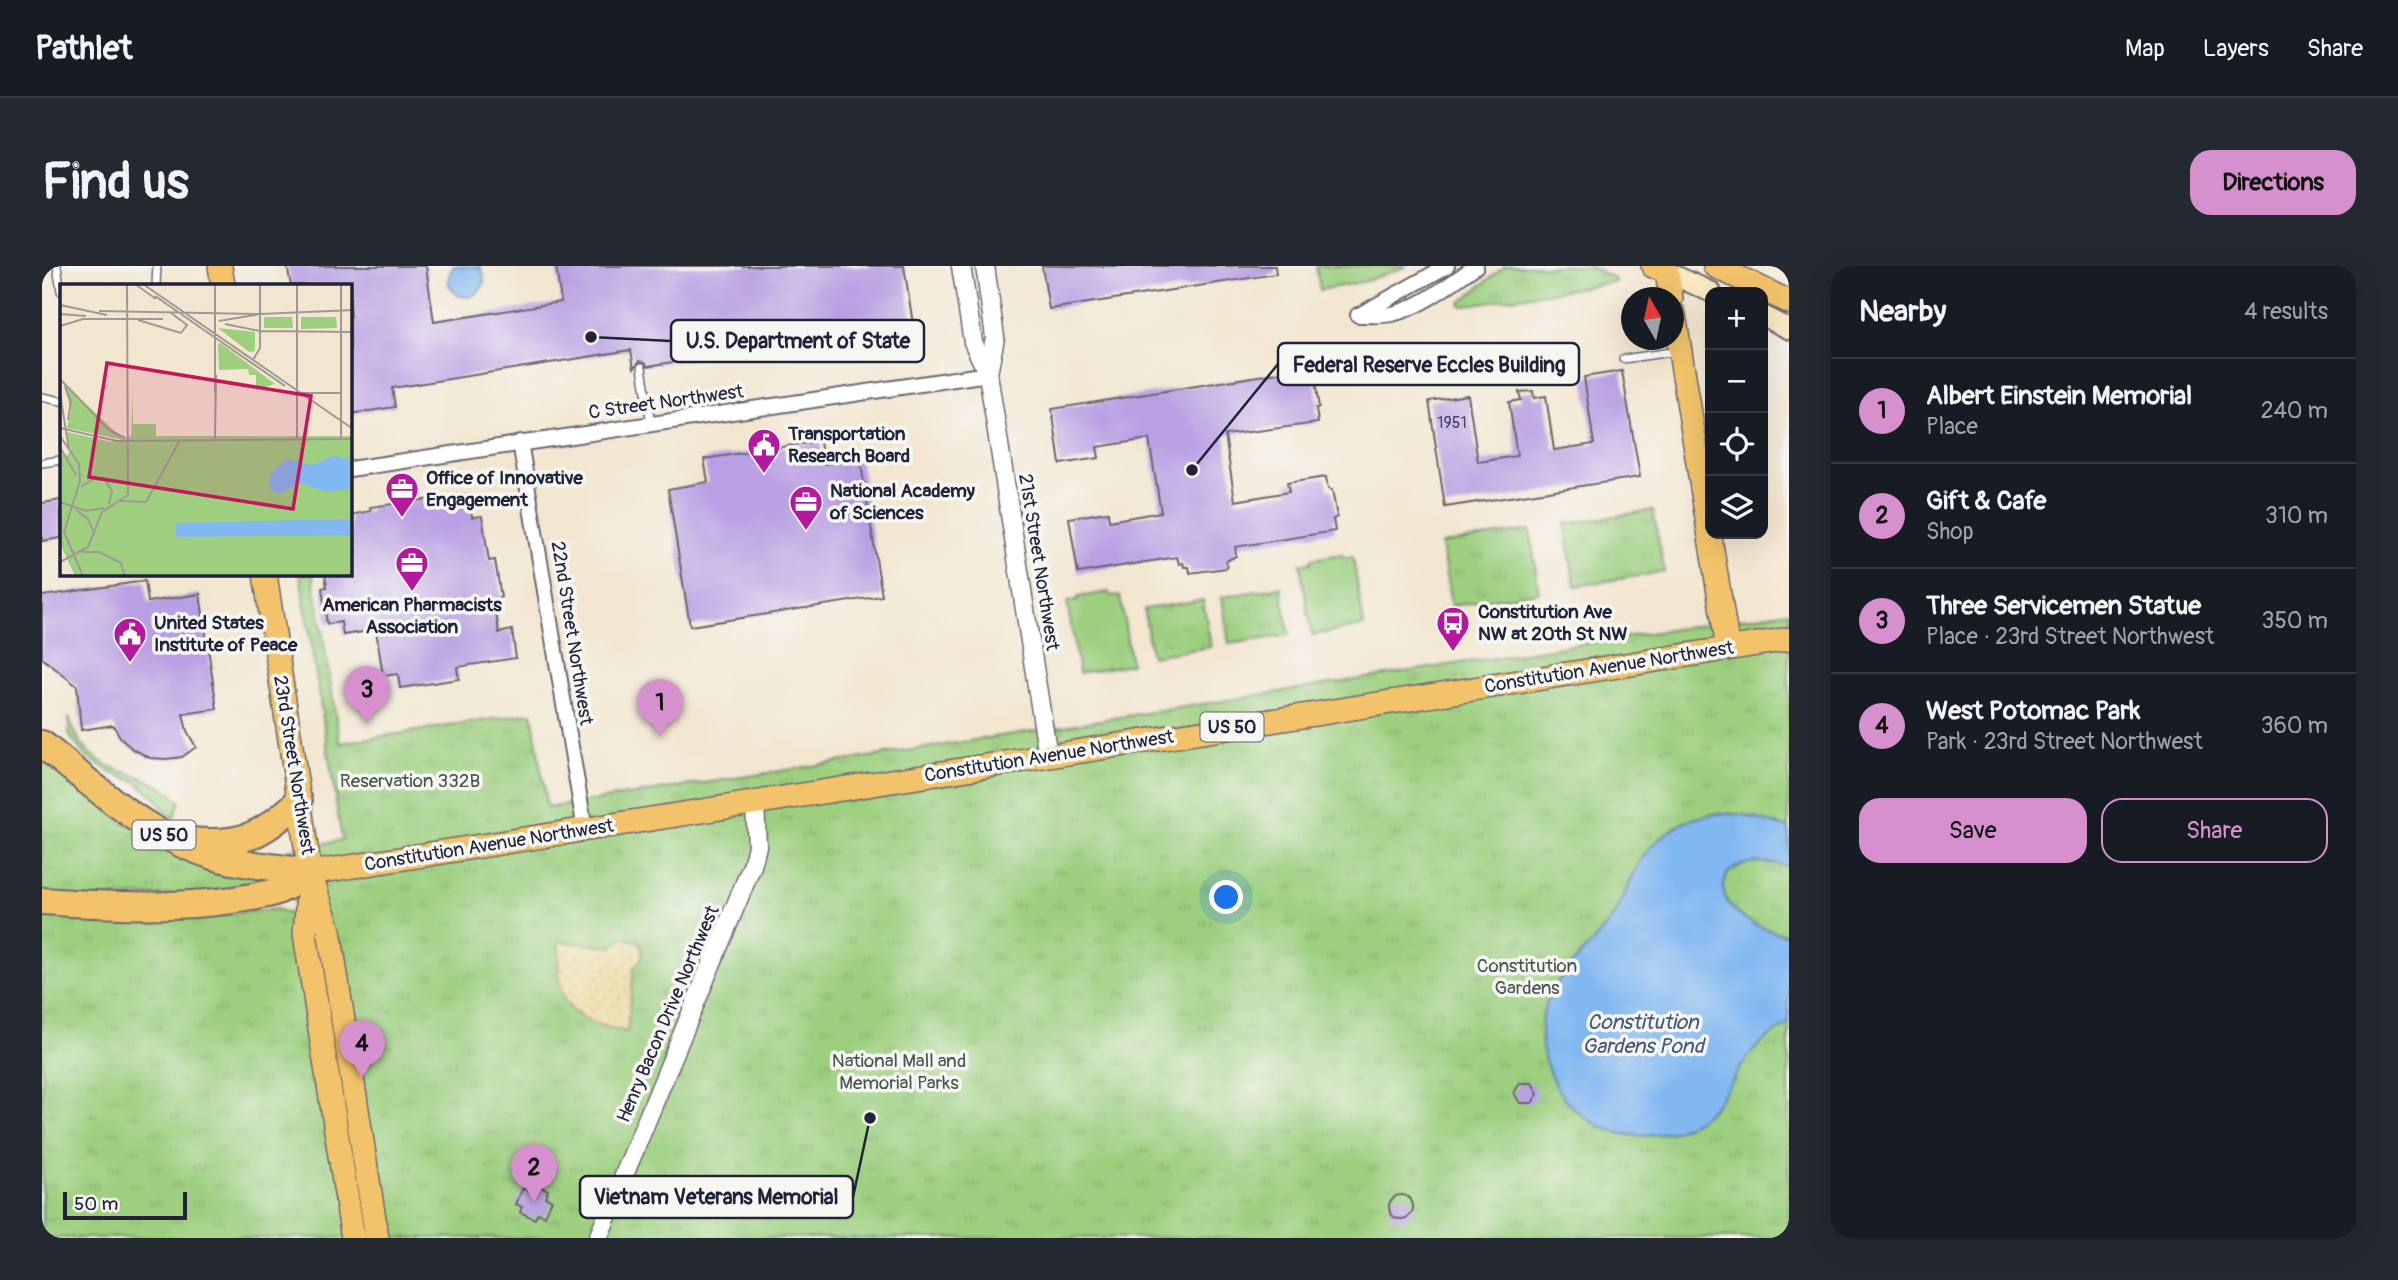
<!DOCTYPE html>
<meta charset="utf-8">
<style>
body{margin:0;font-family:Pangolin,sans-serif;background:#242831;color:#f1f3f6}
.controls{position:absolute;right:21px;top:21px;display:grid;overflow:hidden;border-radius:14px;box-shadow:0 7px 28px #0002}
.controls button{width:63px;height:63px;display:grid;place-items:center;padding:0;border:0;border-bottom:2px solid #363941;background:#171b24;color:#f1f3f6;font:35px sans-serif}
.compass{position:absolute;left:1579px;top:21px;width:63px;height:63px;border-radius:50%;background:#171b24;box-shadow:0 7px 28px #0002;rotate:351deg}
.scale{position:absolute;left:21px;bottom:18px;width:124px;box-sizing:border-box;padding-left:7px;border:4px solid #22223b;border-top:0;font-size:19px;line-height:24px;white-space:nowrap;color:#22223b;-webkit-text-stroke:5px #f6f6f2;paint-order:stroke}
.you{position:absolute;left:1185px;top:632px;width:24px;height:24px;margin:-18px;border:5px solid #fff;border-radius:50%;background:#1a73e8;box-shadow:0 0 0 10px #1a73e833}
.badge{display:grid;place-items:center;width:46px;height:46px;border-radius:50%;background:#d690ce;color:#111;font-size:23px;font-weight:700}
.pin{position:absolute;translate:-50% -58px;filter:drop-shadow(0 2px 4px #0008)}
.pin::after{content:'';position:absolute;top:37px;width:24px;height:21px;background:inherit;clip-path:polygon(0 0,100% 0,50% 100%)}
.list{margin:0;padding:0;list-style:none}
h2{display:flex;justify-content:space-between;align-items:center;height:91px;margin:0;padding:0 28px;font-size:30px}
h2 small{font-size:23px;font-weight:400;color:#9ea1a6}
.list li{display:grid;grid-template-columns:46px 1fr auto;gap:21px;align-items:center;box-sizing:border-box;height:105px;padding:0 28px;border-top:2px solid #363941}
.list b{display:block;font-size:26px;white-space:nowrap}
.list p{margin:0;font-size:23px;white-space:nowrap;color:#9ea1a6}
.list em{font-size:23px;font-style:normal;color:#9ea1a6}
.actions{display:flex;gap:14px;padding:21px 28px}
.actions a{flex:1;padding:16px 0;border:2px solid #d690ce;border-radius:21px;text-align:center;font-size:24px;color:#d690ce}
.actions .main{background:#d690ce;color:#111}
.icon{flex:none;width:38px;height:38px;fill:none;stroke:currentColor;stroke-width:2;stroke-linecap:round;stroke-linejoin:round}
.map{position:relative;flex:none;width:1747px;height:972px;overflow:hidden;border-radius:21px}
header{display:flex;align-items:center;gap:42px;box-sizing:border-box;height:98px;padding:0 35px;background:#171b24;border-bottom:2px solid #363941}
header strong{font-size:33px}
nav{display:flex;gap:38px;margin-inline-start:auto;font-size:24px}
.intro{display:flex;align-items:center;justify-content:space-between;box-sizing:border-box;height:168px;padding:0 42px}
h1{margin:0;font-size:49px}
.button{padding:18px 32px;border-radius:21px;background:#d690ce;color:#111;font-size:24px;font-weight:700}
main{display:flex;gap:42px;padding:0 42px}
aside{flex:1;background:#171b24;border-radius:21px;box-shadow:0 7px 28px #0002}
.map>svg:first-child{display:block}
.grass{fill:url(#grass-tufts);stroke:#60785d;stroke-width:2}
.sand{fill:url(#sand-dots);stroke:#887e6c;stroke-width:2}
.garden{fill:#9dcf7f;stroke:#60785d;stroke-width:2}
.water{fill:#82b8f1;stroke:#526d96;stroke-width:2}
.building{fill:#b99fe3}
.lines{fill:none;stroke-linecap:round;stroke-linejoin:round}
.service-casing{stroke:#6b676f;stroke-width:10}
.minor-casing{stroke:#6b676f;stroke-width:18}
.tertiary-casing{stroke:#6b676f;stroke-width:21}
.secondary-casing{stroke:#6b676f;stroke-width:23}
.primary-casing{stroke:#6b676f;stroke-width:26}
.trunk-casing{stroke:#6b676f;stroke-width:26}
.motorway-casing{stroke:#6b676f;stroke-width:30}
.service{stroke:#fff;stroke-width:7}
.minor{stroke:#fff;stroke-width:14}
.tertiary{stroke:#fff;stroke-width:18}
.secondary{stroke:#fae7c3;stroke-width:19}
.primary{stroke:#f2c36a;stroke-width:23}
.trunk{stroke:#f2c36a;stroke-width:23}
.motorway{stroke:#f2c36a;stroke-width:26}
.labels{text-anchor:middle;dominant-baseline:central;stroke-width:7;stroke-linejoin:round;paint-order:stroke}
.number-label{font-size:16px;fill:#484165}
.shield{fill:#f6f6f2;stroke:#626272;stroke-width:2}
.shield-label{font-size:18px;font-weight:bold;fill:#22223b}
.street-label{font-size:19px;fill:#22223b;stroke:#f6f6f2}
.poi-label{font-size:19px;font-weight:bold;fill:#22223b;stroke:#f6f6f2;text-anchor:start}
.park-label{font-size:19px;fill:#47564f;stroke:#f6f6f2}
.water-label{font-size:21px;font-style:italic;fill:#44567b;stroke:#f6f6f2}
.inset-road{fill:none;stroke:#9f9894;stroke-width:2}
.view{fill:#c2185b;fill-opacity:0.15;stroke:#c2185b;stroke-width:3.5}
.inset-edge{fill:none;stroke:#22223b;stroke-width:3.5}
.leader{fill:none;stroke:#22223b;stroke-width:2.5}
.callout-dot{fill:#22223b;stroke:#f6f6f2;stroke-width:2.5}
.callout{fill:#f6f6f2;stroke:#22223b;stroke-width:2.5}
.callout-label{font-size:21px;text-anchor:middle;font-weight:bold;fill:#22223b}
</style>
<header>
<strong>Pathlet</strong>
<nav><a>Map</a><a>Layers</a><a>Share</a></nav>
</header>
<div class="intro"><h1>Find us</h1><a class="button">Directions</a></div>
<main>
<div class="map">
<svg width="1747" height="972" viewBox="0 0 1747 972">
<defs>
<pattern id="grass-tufts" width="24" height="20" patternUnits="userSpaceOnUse" patternTransform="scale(1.75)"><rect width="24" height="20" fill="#9dcf7f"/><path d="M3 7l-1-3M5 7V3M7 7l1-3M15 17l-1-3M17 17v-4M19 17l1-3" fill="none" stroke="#87b16f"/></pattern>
<pattern id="sand-dots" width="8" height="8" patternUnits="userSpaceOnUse" patternTransform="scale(1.75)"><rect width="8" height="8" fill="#eeda9e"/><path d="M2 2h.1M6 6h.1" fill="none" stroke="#ccbb89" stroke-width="1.8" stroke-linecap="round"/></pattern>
</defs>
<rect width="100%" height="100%" fill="#f6f6f2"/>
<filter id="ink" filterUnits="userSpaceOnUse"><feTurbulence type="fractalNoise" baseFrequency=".0143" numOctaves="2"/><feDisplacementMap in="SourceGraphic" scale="14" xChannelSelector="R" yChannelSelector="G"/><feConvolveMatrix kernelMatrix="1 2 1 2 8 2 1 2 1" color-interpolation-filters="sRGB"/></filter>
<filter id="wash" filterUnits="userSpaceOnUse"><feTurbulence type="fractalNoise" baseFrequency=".00686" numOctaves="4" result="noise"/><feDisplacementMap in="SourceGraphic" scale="28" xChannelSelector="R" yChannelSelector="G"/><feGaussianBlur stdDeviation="1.57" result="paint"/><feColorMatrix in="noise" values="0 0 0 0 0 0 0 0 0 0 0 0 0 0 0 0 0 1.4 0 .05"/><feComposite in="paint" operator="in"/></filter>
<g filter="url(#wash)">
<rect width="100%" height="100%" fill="#f3e6d0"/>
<g class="grass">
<path d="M 1274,0 L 1365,0 L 1324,15 L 1278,24 Z"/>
<path d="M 1463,0 L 1546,0 L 1572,12 L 1573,16 L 1419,40 L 1418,37 Z"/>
<path d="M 1611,244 L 1622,306 L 1533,320 L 1523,258 Z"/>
<path d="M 1488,264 L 1497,326 L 1409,340 L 1399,278 Z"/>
<path d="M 258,308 L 271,308 L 298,477 L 490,447 L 505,542 L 1747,345 L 1747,972 L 0,972 L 0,648 L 41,652 L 146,652 L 234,643 L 254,650 L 244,584 L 300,574 Z"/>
<path d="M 1239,321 L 1247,369 L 1187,378 L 1180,331 Z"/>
<path d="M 1161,334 L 1169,381 L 1109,390 L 1102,343 Z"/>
<path d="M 0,490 L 80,556 L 206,597 L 240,623 L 0,635 Z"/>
</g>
<path class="sand" d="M 582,672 L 596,675 C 604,684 600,695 592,701 L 585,766 C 520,752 514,739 517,675 L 569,681 Z"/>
<g class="garden">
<path d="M 1300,288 L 1301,292 L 1311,291 L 1322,360 L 1270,369 L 1258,298 L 1269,297 L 1269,293 Z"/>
<path d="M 1067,326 L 1068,330 L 1078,329 L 1089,398 L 1037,407 L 1025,336 L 1036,335 L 1036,331 Z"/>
<path d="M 27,451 C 48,519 99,494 138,536 L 131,553 L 123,547 L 115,533 L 95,516 L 70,507 L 44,491 L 27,469 Z"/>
</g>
<g class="water">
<path d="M 412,0 L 438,1 C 446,14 442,25 428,31 C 410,32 400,15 412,0 Z"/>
<path d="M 1680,547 L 1702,549 L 1747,562 L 1747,600 C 1725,596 1705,592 1687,606 C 1665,642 1719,665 1747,669 L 1747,758 C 1735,765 1722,773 1713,783 C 1687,811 1681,844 1643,861 C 1587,885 1525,858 1505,800 C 1499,784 1497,764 1501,748 C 1512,704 1553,682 1575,645 C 1587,624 1592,598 1610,580 C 1629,560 1653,549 1680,547 Z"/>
</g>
<g id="blocks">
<g class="building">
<path d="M 245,0 L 384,0 L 392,56 L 519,36 L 514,0 L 862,0 L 871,58 L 606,100 L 603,96 L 598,95 L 592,102 L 589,84 L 464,104 L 350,122 L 353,141 L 308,148 L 308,19 L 249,19 Z"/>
<path d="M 1000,0 L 1233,0 L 1234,8 L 1007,43 Z"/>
<path d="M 1267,102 L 1269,114 L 1273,115 L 1277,142 L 1274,142 L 1276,157 L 1183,169 L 1193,235 L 1247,226 L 1245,217 L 1284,211 L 1286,223 L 1290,224 L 1295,251 L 1291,253 L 1293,265 L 1193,281 L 1194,290 L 1184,295 L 1185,302 L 1148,307 L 1147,301 L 1142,301 L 1141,297 L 1137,298 L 1135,291 L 1036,307 L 1027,252 L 1066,246 L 1067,255 L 1119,246 L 1107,173 L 1055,181 L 1057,192 L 1018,198 L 1010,143 Z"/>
<path d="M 1580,105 L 1598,211 L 1403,241 L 1387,135 L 1426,129 L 1436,196 L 1475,190 L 1467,136 L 1479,134 L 1477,126 L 1491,125 L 1492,132 L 1504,130 L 1512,184 L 1552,178 L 1542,111 Z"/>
<path d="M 778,175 L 781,198 L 818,192 L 840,330 L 648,360 L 626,223 L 666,216 L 662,193 Z"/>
<path d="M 426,228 L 430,251 L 440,250 L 447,295 L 453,294 L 459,331 L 452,333 L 457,367 L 470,364 L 474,392 L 415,401 L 417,413 L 358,422 L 356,408 L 341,410 L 334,364 L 301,369 L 299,356 L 285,358 L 280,322 L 285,321 L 283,308 L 308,308 L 308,249 L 329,245 L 328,241 Z"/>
<path d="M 19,234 L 19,272 L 0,275 L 0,237 Z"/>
<path d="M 103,315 L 106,336 L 158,328 L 175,443 L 141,448 L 145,465 L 154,481 L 140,491 L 125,493 L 108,492 L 91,483 L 80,474 L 71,459 L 39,464 L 35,420 L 0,392 L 0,330 Z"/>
<path d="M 1478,817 L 1490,817 L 1496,828 L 1490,837 L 1478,837 L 1472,827 Z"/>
<path d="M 490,917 L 506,924 L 503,931 L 510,934 L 503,950 L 496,947 L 493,953 L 478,946 L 480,941 L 474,938 L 481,922 L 487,924 Z"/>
<circle cx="1359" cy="941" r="12"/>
</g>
</g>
</g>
<g filter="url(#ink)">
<use href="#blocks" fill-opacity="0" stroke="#6b676f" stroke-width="2"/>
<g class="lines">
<defs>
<g id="service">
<path d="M 15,0 L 19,25"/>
<path d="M 114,19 L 115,0"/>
<path d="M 1581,93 L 1636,85"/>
<path d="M 600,101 L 609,158"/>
<path d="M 0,131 L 19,135"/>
<path d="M 0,197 L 19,194"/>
</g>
<g id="minor">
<path d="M 1316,49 C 1326,49 1339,50 1350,48 C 1380,41 1409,17 1434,0"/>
<path d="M 1317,49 L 1405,0"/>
<path d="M 478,176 L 543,564"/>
<path d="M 308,203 L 946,108"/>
</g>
<g id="tertiary">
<path d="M 919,0 L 931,76 L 946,108 L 1006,490"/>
<path d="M 943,0 L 953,71 L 946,108"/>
<path d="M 556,972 L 710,600 L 715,580 L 713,537"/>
</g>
<g id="secondary">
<path d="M 1624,0 L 1625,6 L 1669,26"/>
<path d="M 1721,50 L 1747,63"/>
</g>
<g id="primary">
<path d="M 178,0 L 181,19"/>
<path d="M 1611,0 L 1625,6 L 1629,32"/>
<path d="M 1673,0 L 1747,36"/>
<path d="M 1632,48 L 1686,383"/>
<path d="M 223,308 L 268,607 L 287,664 L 335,972"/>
<path d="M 267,617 L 263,668 L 311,972"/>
</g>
<path id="trunk" d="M 268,607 L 1747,373"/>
<g id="motorway">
<path d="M 0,478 C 52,520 103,568 168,589 C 200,600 235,600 268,607"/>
<path d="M 149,575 C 200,580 221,569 257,535"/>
<path d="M 0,635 C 73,640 153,644 225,628 C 240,625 254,615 268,607"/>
</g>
</defs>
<use href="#service" class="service-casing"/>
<use href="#minor" class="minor-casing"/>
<use href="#tertiary" class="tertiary-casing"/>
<use href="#secondary" class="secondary-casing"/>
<use href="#primary" class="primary-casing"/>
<use href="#trunk" class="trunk-casing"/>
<use href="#motorway" class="motorway-casing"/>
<use href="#service" class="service"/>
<use href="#minor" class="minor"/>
<use href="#tertiary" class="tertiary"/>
<use href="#secondary" class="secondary"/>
<use href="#primary" class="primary"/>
<use href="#trunk" class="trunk"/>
<use href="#motorway" class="motorway"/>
</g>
</g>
<defs>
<symbol id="civic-pin" viewBox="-11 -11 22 30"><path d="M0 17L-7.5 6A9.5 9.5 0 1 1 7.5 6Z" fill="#b5179e" stroke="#f6f6f2"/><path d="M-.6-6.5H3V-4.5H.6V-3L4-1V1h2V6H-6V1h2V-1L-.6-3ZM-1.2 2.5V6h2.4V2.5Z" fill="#fff"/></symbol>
<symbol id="office-pin" viewBox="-11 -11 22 30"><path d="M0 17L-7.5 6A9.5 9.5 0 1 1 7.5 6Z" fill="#b5179e" stroke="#f6f6f2"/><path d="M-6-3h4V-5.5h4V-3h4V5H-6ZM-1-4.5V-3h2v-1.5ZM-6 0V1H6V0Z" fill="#fff"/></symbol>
<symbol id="bus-pin" viewBox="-11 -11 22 30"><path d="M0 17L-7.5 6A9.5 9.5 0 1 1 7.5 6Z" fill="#b5179e" stroke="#f6f6f2"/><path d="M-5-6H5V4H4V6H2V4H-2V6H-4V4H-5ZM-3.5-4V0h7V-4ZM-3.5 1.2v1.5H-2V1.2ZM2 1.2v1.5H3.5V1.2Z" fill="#fff"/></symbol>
</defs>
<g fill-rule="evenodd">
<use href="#civic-pin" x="703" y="160" width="38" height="52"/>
<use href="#office-pin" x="341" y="204" width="38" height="52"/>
<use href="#office-pin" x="745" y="217" width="38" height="52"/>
<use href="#office-pin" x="351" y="278" width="38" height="52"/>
<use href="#bus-pin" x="1392" y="338" width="38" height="52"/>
<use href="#civic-pin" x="69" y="349" width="38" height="52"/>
</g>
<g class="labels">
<g class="number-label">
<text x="1410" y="157">1951</text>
</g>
<g class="shield">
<rect x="1158.5" y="446.5" width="63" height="29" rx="5"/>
<rect x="90.5" y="554.5" width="63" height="29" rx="5"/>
</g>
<g class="shield-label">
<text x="1190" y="461">US 50</text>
<text x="122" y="569">US 50</text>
</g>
<g class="street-label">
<text transform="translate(624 136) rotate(-8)">C Street Northwest</text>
<text transform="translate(997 296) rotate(81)">21st Street Northwest</text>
<text transform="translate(530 367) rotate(81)">22nd Street Northwest</text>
<text transform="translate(1567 401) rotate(-9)">Constitution Avenue Northwest</text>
<text transform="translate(1007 490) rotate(-9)">Constitution Avenue Northwest</text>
<text transform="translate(252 499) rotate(81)">23rd Street Northwest</text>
<text transform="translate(447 579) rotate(-9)">Constitution Avenue Northwest</text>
<text transform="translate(626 748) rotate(-67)">Henry Bacon Drive Northwest</text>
</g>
<g class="poi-label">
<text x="746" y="168">Transportation<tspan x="746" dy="22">Research Board</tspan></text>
<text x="384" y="212">Office of Innovative<tspan x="384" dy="22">Engagement</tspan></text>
<text x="788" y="225">National Academy<tspan x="788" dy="22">of Sciences</tspan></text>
<text x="370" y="339" text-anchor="middle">American Pharmacists<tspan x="370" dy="22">Association</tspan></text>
<text x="1436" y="346">Constitution Ave<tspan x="1436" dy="22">NW at 20th St NW</tspan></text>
<text x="112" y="357">United States<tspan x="112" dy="22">Institute of Peace</tspan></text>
</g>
<g class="park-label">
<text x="368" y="515">Reservation 332B</text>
<text x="1485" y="700">Constitution<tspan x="1485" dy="22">Gardens</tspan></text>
<text x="857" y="795">National Mall and<tspan x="857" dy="22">Memorial Parks</tspan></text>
</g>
<g class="water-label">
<text x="1601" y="756">Constitution<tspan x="1601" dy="24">Gardens Pond</tspan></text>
</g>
</g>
<g transform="translate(18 18)">
<rect width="292" height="292" fill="#f3e6d0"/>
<path d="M 204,33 L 232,33 L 233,44 L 204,44 ZM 241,33 L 276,33 L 277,44 L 241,45 ZM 158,44 L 195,48 L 195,67 L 189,68 ZM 158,60 L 160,59 L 215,100 L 196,106 L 196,91 L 189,91 L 188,85 L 159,86 ZM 3,98 L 64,156 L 7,144 L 11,127 ZM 73,113 L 73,140 L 96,140 L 96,152 L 292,152 L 292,292 L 15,292 L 0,260 L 0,168 L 6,172 L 10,168 L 7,148 L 52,158 L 71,152 Z" fill="#9dcf7f"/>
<path d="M 273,172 L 292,176 L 290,205 L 266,208 L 241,199 L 218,210 L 209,204 L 209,192 L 226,175 L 252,181 ZM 292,235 L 292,251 L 116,253 L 116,239 Z" fill="#82b8f1"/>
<path class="inset-road" d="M 75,0 L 96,15M 83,0 L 293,145M 155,0 L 155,109M 95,12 L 225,102M 0,21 L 47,31M 39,27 L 200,30 L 293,26M 111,29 L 127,41 L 121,49M 0,30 L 26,32M 200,30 L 200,0M 78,36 L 121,49M 159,37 L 200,30M 165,40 L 200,47M 0,42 L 23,35 L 103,35M 200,47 L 293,48M 193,76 L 200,64 L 200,30M 0,95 L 49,146 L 65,154M 5,103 L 11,117 L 8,136M 0,109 L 9,166M 242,109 L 280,109M 0,144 L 57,157 L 293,155M 0,152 L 19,180 L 20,199M 155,155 L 156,91M 237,155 L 237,0M 281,155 L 281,0M 0,163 L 16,191M 20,197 L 4,248 L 23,292M 21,203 L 33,195 L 45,196 L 52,207 L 49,220M 60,217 L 86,218 L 120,156M 0,218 L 26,227 L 44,224M 16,226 L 28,235 L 33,247M 22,268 L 39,268 L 61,279 L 65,292M 0,278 L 28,263 L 42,228 L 68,211 L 67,0"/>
<path class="view" d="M 47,79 L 251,112 L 233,225 L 29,193 Z"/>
<rect width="292" height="292" class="inset-edge"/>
</g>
<path class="leader" d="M549 71L629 75M1150 204L1236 98M828 852L811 931"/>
<g class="callout-dot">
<circle cx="549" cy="71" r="7"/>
<circle cx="1150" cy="204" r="7"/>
<circle cx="828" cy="852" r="7"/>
</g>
<g class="callout">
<rect x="629" y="54" width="253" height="42" rx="7"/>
<rect x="1236" y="77" width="301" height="42" rx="7"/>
<rect x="538" y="910" width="273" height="42" rx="7"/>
</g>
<g class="callout-label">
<text x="756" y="82">U.S. Department of State</text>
<text x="1387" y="106">Federal Reserve Eccles Building</text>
<text x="674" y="938">Vietnam Veterans Memorial</text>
</g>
</svg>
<div class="controls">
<button>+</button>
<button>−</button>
<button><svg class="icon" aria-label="locate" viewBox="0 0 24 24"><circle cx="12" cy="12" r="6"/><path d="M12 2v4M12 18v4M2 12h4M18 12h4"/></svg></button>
<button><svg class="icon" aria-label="layers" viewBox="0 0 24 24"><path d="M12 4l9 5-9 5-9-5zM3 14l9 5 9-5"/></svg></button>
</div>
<svg class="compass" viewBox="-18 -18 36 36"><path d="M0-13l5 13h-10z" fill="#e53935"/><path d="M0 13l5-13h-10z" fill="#9ea1a6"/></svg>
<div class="scale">50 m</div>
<div class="you"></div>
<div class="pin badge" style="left:618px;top:471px">1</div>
<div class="pin badge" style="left:492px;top:936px">2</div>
<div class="pin badge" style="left:325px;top:458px">3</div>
<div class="pin badge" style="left:320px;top:812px">4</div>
</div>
<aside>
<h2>Nearby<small>4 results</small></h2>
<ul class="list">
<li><span class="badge">1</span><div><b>Albert Einstein Memorial</b><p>Place</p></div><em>240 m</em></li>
<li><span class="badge">2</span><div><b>Gift &amp; Cafe</b><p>Shop</p></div><em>310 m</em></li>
<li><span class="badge">3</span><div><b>Three Servicemen Statue</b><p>Place · 23rd Street Northwest</p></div><em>350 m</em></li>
<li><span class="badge">4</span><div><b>West Potomac Park</b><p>Park · 23rd Street Northwest</p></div><em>360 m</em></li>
</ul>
<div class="actions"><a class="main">Save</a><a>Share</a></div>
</aside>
</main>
